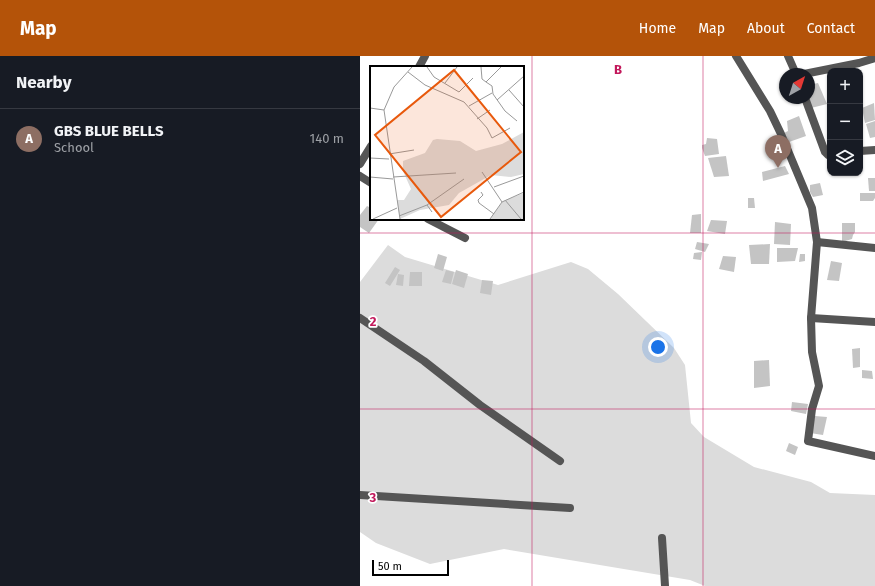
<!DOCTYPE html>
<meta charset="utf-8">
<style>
body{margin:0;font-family:"Fira Sans",sans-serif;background:#20242c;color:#f1f3f6}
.controls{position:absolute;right:12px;top:12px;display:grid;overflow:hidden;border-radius:8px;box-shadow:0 1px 3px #0004}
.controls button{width:36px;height:36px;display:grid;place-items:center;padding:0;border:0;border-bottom:1px solid #363941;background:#171b24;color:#f1f3f6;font:20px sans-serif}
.compass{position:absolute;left:419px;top:12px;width:36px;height:36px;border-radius:50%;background:#171b24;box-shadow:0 1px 3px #0004;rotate:39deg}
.scale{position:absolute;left:12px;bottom:10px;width:77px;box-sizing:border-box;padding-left:4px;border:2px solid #000;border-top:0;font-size:11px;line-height:14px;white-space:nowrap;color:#000;-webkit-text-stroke:3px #fff;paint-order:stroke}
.you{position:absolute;left:298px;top:291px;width:14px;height:14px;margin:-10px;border:3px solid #fff;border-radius:50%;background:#1a73e8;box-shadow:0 0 0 6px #1a73e833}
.badge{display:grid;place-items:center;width:26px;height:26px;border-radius:50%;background:#b45309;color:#fff;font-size:13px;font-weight:700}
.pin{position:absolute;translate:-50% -33px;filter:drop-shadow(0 1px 2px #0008)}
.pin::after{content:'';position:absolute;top:21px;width:14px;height:12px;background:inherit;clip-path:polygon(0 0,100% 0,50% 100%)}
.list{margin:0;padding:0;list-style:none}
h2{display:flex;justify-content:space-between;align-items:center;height:52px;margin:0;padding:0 16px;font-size:17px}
h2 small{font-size:13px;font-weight:400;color:#9ea1a6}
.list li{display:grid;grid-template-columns:26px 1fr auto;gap:12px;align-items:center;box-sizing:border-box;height:60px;padding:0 16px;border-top:1px solid #363941}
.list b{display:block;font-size:15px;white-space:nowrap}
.list p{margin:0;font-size:13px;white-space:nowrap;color:#9ea1a6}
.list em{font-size:13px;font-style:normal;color:#9ea1a6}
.icon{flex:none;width:22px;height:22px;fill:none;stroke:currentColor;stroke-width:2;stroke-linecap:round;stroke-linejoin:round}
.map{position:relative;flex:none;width:515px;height:530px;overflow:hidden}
header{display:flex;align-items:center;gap:24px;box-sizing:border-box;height:56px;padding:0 20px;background:#b45309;color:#fff}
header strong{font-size:19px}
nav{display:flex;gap:22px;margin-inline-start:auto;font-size:14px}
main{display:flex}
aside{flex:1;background:#171b24}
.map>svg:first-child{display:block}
.green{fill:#dcdcdc}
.building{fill:#c4c4c4}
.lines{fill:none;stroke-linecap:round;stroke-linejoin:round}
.minor{stroke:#555;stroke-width:8}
.tertiary{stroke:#555;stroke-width:8}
.grid{fill:none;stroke:#c2185b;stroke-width:1;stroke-opacity:0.55}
.inset-road{fill:none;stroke:#999;stroke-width:1}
.view{fill:#e8590c;fill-opacity:0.15;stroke:#e8590c;stroke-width:2}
.inset-edge{fill:none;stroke:#000;stroke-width:2}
.grid-label{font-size:13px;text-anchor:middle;font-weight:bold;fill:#c2185b;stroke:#fff;stroke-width:3.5;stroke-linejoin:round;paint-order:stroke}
</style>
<header>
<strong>Map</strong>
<nav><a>Home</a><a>Map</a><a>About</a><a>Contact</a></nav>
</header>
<main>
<aside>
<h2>Nearby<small></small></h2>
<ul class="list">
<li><span class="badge" style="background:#8d6e63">A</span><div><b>GBS BLUE BELLS</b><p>School</p></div><em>140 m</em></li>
</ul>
</aside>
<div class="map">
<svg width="515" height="530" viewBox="0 0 515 530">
<rect width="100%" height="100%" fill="#fff"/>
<path class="green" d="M 28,189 L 45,201 L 138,229 L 211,206 L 228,213 L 258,238 L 314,292 L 325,309 L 331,367 L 344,381 L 394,411 L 451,426 L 470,437 L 515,439 L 515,530 L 345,530 L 330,524 L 144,493 L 70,508 L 16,487 L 0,476 L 0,226 Z"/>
<g class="building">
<path d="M 458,27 L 467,48 L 451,52 L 449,42 L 449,29 Z"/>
<path d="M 514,47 L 515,64 L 505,67 L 502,52 Z"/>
<path d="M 439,60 L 446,80 L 429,86 L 424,77 L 428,75 L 427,65 Z"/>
<path d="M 515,65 L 515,81 L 510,82 L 506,68 Z"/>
<path d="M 347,82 L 357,83 L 359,98 L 345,100 L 342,92 L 342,89 L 346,88 Z"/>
<path d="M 366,100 L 369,120 L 354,121 L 348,102 Z"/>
<path d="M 425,110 L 429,118 L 403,125 L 402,116 Z"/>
<path d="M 508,122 L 515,122 L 515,135 L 509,135 Z"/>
<path d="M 460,127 L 463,139 L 453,141 L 450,136 L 450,129 Z"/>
<path d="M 500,137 L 515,137 L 515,142 L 513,145 L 500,145 Z"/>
<path d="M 388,142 L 394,142 L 395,152 L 388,152 Z"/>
<path d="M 7,150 L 11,152 L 11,163 L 19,163 L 9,177 L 0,171 L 0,159 Z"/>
<path d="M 341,158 L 341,177 L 330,177 L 332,159 Z"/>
<path d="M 351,164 L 367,165 L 365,178 L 347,175 Z"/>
<path d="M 415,166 L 431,168 L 430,189 L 414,188 Z"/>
<path d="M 482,167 L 495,167 L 495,176 L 493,179 L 492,183 L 482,186 Z"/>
<path d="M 337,186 L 349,188 L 345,196 L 335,193 Z"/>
<path d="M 410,188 L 409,208 L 391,208 L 389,189 Z"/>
<path d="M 417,192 L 438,192 L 435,205 L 417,206 Z"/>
<path d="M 342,196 L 341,204 L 333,203 L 334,197 Z"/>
<path d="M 78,198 L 87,201 L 83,215 L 74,212 Z"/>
<path d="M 440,198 L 445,198 L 445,205 L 439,206 Z"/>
<path d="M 363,200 L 376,201 L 374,216 L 359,213 Z"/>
<path d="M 471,205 L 482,207 L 479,225 L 467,224 Z"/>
<path d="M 35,211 L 40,214 L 30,230 L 25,227 Z"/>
<path d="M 86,214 L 94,216 L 91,228 L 82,226 Z"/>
<path d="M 96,214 L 108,218 L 104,232 L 92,228 Z"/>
<path d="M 50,216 L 62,216 L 62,230 L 49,230 Z"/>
<path d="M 38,218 L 44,219 L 43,230 L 36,229 Z"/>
<path d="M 122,224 L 133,225 L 131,239 L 120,237 Z"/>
<path d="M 500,292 L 500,311 L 493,312 L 492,293 Z"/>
<path d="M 409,304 L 410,330 L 394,332 L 394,305 Z"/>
<path d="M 502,314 L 512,315 L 513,323 L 502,322 Z"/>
<path d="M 432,346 L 448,348 L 446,358 L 431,355 Z"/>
<path d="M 455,360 L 467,361 L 463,379 L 450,377 Z"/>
<path d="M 429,387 L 438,391 L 435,399 L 426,395 Z"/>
</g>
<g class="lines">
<g class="minor">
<path d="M 376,0 L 410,55 L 421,78 L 452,152 L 457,186 L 451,262 L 452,296 L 459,330 L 452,353 L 448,385 L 515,400"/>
<path d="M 428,0 L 436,18"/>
<path d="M 444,18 L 499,7 L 515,2"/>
<path d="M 445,42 L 465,96 L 468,99 L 470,99"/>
<path d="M 500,95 L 515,94"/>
<path d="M 0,120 L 11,127"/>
<path d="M 68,163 L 105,182"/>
<path d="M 457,186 L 515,192"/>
<path d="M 0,262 L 64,305 L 120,349 L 200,405"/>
<path d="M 451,262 L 515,266"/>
<path d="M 0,439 L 210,452"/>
<path d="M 302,482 L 305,530"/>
</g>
<g class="tertiary">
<path d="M 59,11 L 65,0"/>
<path d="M 0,108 L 11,90"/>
</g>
</g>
<path class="grid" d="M 172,0 L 172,530M 343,0 L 343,530M 0,177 L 515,177M 0,353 L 515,353"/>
<g transform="translate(10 10)">
<rect width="154" height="154" fill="#fff"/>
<path d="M 154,66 L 154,108 L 141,111 L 121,109 L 89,127 L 79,139 L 50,144 L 30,153 L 27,134 L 34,134 L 41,123 L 33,105 L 33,95 L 55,87 L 63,74 L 67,73 L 90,75 L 106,85 L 132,78 ZM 154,127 L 154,153 L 120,153 L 133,135 Z" fill="#dcdcdc"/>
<path class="inset-road" d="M 57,1 L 64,11 L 89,26 L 103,12M 111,1 L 112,13 L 116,16M 131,1 L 116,16 L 122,20 L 123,28 L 135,45 L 147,55M 38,6 L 55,19 L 94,36 L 117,62 L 122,72 L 140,62M 75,17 L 87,1M 139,24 L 154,41M 127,34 L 154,10M 99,40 L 122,27M 0,42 L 14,44M 107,53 L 120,44M 19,88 L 44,84M 0,92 L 19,93M 112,106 L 132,136M 0,111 L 23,113M 23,111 L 86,107M 124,121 L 154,110M 111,126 L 113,129 L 108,134 L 109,137 L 124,148M 135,134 L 151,153M 57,139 L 94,113M 29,150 L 57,139 L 62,146M 3,153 L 27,142M 30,153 L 14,44 L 24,21 L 42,1M 120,153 L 132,136 L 154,126"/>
<path class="view" d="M 84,4 L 151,86 L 71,151 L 5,69 Z"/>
<rect width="154" height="154" class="inset-edge"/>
</g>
<g class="grid-label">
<text x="258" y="18">B</text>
<text x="13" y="270">2</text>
<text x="13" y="446">3</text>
</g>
</svg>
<div class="controls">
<button>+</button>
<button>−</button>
<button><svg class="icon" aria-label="layers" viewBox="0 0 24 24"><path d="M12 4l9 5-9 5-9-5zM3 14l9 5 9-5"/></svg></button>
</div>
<svg class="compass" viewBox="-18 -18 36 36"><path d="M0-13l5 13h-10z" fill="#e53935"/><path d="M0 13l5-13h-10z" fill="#9ea1a6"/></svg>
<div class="scale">50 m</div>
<div class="you"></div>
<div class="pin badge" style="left:418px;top:112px;background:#8d6e63">A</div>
</div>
</main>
